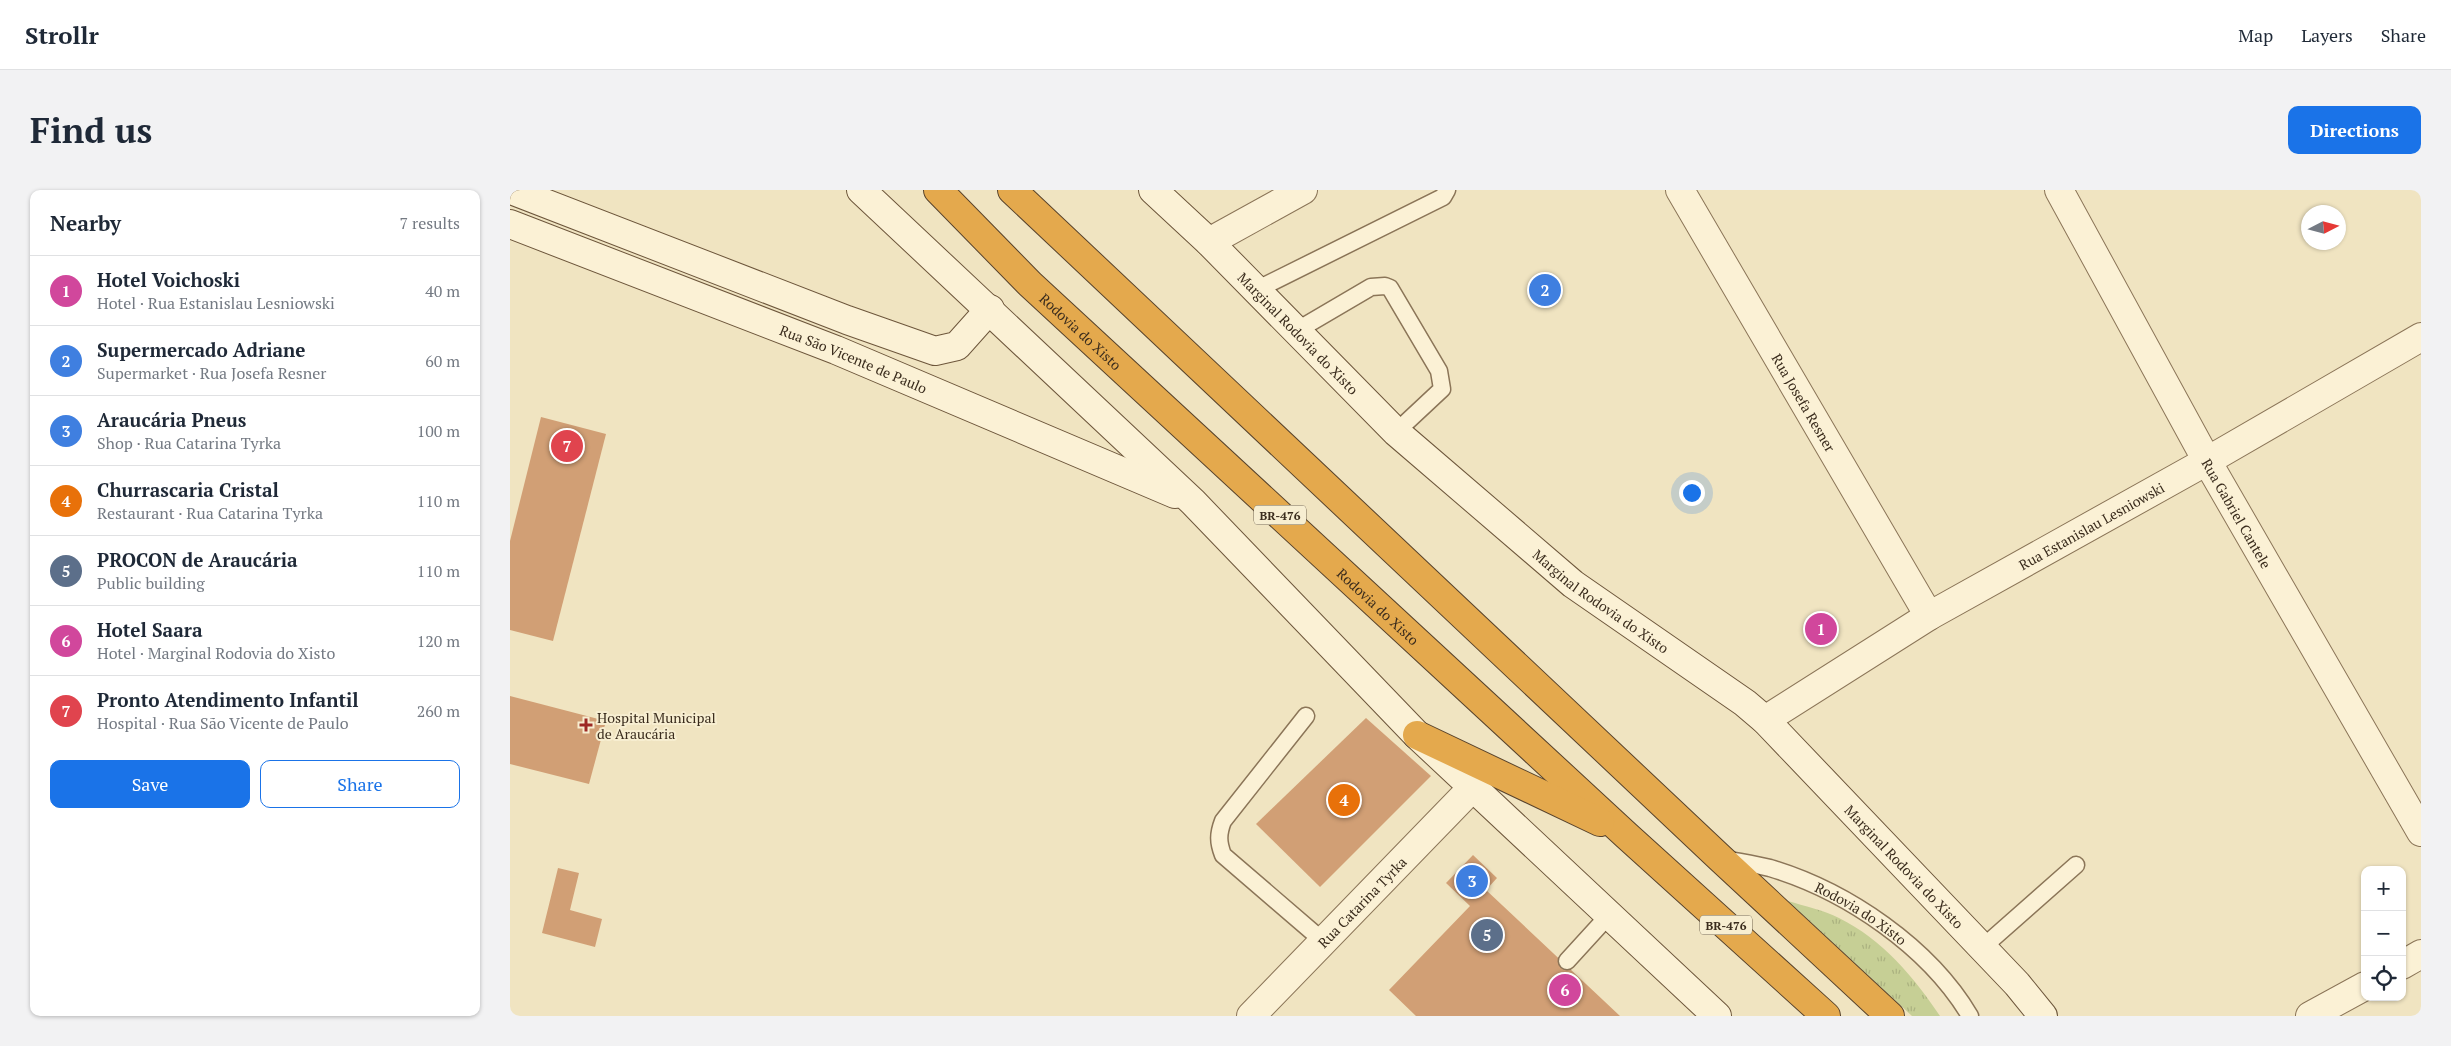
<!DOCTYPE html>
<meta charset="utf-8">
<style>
body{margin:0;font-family:"PT Serif",serif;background:#f2f2f3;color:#1f2937}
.controls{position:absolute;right:15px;bottom:15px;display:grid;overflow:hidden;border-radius:10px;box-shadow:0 1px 4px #0004}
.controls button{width:45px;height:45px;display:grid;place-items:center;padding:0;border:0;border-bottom:1px solid #e0e1e3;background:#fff;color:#1f2937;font:25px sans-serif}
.compass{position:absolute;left:1791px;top:15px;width:45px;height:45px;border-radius:50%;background:#fff;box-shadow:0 1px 4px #0004;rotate:84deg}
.you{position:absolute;left:1181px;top:302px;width:18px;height:18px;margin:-12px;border:4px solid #fff;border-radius:50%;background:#1a73e8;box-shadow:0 0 0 8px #1a73e833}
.badge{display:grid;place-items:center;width:32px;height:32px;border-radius:50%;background:#1a73e8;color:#fff;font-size:16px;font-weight:700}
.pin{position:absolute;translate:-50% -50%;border:2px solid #fff;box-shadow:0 1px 5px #0006}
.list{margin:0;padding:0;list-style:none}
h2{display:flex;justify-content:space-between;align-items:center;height:65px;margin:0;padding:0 20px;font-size:21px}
h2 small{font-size:16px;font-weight:400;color:#747a83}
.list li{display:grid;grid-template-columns:32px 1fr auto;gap:15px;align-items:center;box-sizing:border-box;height:70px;padding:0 20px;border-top:1px solid #e0e1e3}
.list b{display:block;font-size:19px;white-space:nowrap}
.list p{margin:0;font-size:16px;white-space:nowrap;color:#747a83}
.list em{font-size:16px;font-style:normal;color:#747a83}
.actions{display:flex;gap:10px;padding:15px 20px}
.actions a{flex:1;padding:11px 0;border:1px solid #1a73e8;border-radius:10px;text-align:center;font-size:18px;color:#1a73e8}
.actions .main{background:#1a73e8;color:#fff}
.icon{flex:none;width:28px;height:28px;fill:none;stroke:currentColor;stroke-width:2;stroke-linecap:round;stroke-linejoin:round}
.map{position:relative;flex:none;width:1911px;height:826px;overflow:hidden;border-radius:10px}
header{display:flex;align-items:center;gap:30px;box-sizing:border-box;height:70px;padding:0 25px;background:#fff;border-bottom:1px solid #e0e1e3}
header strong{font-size:24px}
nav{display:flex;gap:28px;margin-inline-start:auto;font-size:18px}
.intro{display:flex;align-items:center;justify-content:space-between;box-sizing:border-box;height:120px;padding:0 30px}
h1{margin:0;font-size:35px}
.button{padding:12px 22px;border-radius:10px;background:#1a73e8;color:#fff;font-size:18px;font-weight:700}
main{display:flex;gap:30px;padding:0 30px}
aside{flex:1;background:#fff;border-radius:10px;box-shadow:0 1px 4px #0004}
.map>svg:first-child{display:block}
.grass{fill:url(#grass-tufts)}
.building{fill:#d19f75}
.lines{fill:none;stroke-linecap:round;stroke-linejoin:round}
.lane-casing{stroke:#8b7558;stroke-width:19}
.street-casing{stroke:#8b7558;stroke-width:30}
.secondary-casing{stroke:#6d563b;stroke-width:30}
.highway-casing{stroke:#58432c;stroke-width:30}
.lane{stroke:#fbf1d5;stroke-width:16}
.street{stroke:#fbf1d5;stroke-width:28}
.secondary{stroke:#fbf1d5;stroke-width:28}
.highway{stroke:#e4a94d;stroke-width:28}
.poi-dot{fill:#9d2924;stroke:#f7eed1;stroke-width:2}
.labels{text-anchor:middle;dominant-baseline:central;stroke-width:4;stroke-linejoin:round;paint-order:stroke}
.shield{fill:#f7eed1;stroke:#736653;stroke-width:1}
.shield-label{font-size:12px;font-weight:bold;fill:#3a2c1d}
.street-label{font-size:14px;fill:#3a2c1d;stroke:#f7eed1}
.poi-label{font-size:14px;fill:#3a2c1d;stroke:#f7eed1;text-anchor:start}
</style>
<header>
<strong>Strollr</strong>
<nav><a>Map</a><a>Layers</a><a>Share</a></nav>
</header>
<div class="intro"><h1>Find us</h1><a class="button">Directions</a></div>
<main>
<aside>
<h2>Nearby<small>7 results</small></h2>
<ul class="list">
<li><span class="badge" style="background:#d1479c">1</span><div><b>Hotel Voichoski</b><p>Hotel · Rua Estanislau Lesniowski</p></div><em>40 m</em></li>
<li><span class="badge" style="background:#3f7fe0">2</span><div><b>Supermercado Adriane</b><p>Supermarket · Rua Josefa Resner</p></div><em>60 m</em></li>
<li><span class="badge" style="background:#3f7fe0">3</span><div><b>Araucária Pneus</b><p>Shop · Rua Catarina Tyrka</p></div><em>100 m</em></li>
<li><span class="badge" style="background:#e8710a">4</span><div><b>Churrascaria Cristal</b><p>Restaurant · Rua Catarina Tyrka</p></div><em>110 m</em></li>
<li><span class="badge" style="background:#5c6f8a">5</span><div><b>PROCON de Araucária</b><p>Public building</p></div><em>110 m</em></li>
<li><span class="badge" style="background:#d1479c">6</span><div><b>Hotel Saara</b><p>Hotel · Marginal Rodovia do Xisto</p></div><em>120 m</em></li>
<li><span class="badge" style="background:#e0444e">7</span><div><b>Pronto Atendimento Infantil</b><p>Hospital · Rua São Vicente de Paulo</p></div><em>260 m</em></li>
</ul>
<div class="actions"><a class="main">Save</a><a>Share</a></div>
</aside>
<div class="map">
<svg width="1911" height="826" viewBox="0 0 1911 826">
<defs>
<pattern id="grass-tufts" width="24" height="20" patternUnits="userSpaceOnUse" patternTransform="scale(1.25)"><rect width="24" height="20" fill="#c6cf95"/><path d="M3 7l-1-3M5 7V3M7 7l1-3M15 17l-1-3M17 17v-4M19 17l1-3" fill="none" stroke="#abb280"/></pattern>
</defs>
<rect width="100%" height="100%" fill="#f0e4c1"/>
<path class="grass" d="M 1278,711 C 1294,716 1314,720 1329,728 C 1372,749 1404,787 1430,826 L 1402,826 Z"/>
<g class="building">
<path d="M 31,227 L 96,244 L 43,451 L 0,440 L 0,351 Z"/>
<path d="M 0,506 L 96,531 L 79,594 L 0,574 Z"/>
<path d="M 856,528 L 921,586 L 810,697 L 746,634 Z"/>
<path d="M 963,665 L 987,688 L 976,700 L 1110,826 L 906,826 L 879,800 L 960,716 L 936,693 Z"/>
<path d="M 48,678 L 69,683 L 60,720 L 92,729 L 85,757 L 32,743 Z"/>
</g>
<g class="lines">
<defs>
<g id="lane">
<path d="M 746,100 L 933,7 L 937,0"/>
<path d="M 786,141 L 861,97 L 875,96 L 880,98 L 929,181 L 932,199 L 886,242"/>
<path d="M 796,526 L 713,631 C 708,644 708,652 713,665 L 813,751"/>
<path id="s1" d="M 1215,669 C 1230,672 1245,674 1260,678 C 1337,701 1419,757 1460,826"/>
<path d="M 1472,758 L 1566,675"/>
<path d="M 1057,771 L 1099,725"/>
</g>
<g id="street">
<path id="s2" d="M 1170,0 L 1419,426"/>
<path id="s3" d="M 1549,0 L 1697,271 L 1911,642"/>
<path d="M 699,52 L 793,0"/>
<path id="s4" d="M 1255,530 L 1419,426 L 1697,271 L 1911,147"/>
<path d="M 1892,775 L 1911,764"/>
<path id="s5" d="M 741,826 L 963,597"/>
<path d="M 1800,826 L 1855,796"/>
</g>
<g id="secondary">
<path d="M 1,0 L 337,130 L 425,161 L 447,156 L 480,119"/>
<path d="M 351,0 L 683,312 L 907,545 L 1207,826"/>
<path id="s6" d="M 643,0 L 699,52 L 886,242 L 1063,394 L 1235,513 L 1255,530 L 1507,794 L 1533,826"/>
<path id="s7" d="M 0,34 L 326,160 L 665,304"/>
</g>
<g id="highway">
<path id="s8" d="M 428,0 L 520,94 L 1116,645 L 1316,826"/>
<path d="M 502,0 L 1209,667 L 1380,826"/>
<path d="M 907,545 L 1090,632"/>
</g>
</defs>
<use href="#lane" class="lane-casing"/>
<use href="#street" class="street-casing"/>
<use href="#secondary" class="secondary-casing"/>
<use href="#highway" class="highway-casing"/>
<use href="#lane" class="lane"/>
<use href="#street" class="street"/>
<use href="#secondary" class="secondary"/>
<use href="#highway" class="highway"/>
</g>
<path class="poi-dot" d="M73.5 527.5h5v5h5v5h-5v5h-5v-5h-5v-5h5z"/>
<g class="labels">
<g class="shield">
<rect x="744" y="315.5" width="52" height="19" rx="4"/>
<rect x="1190" y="725.5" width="52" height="19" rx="4"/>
</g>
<g class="shield-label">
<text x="770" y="325">BR-476</text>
<text x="1216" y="735">BR-476</text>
</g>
<g class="street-label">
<text stroke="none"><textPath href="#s8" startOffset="201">Rodovia do Xisto</textPath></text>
<text stroke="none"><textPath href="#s6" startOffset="204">Marginal Rodovia do Xisto</textPath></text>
<text stroke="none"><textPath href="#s7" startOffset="369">Rua São Vicente de Paulo</textPath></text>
<text stroke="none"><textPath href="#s2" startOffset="246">Rua Josefa Resner</textPath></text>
<text stroke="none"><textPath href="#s3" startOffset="369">Rua Gabriel Cantele</textPath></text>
<text stroke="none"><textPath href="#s4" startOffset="380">Rua Estanislau Lesniowski</textPath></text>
<text stroke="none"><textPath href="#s6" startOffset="609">Marginal Rodovia do Xisto</textPath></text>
<text stroke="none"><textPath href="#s8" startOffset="606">Rodovia do Xisto</textPath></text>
<text stroke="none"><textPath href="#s6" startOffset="1014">Marginal Rodovia do Xisto</textPath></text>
<text stroke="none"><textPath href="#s5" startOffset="159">Rua Catarina Tyrka</textPath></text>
<text stroke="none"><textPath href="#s1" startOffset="148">Rodovia do Xisto</textPath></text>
</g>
<g class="poi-label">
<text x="87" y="527">Hospital Municipal<tspan x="87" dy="16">de Araucária</tspan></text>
</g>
</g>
</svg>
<div class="controls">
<button>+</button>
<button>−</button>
<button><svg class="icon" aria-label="locate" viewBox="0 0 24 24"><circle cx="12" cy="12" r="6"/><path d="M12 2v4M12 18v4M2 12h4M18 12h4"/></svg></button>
</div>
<svg class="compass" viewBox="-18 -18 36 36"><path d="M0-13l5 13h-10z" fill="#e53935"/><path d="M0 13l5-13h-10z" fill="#747a83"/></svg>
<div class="you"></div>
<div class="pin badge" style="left:1311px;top:439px;background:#d1479c">1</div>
<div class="pin badge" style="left:1035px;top:100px;background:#3f7fe0">2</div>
<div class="pin badge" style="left:962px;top:691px;background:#3f7fe0">3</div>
<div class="pin badge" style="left:834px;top:610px;background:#e8710a">4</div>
<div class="pin badge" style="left:977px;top:745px;background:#5c6f8a">5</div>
<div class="pin badge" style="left:1055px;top:800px;background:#d1479c">6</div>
<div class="pin badge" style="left:57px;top:256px;background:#e0444e">7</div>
</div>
</main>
